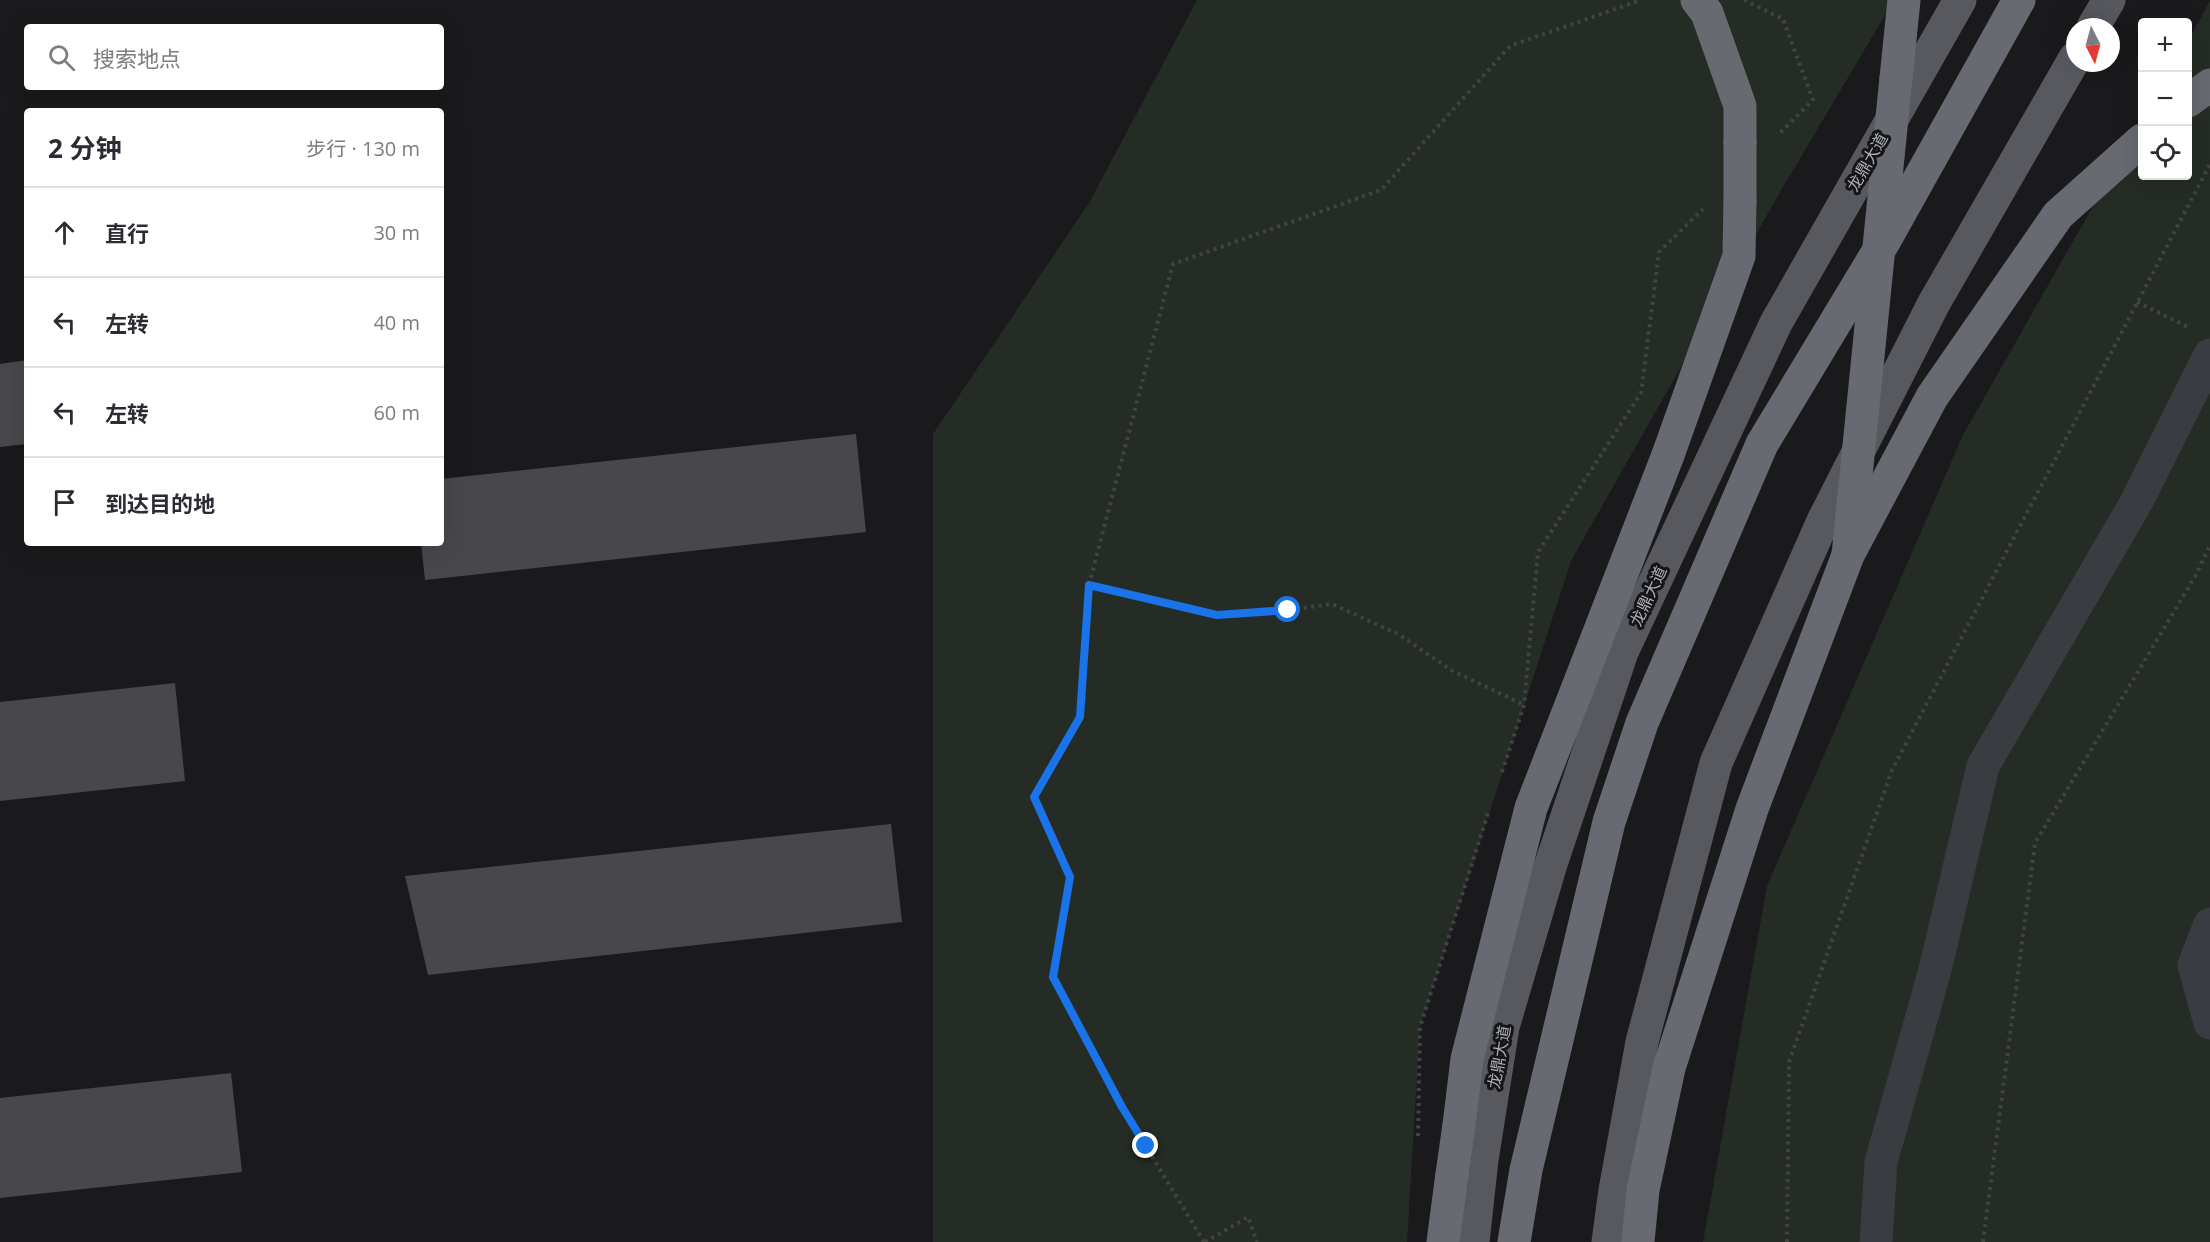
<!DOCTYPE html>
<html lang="zh">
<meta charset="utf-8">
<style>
body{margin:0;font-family:"Open Sans","Noto Sans SC",sans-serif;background:#f2f2f3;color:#2b2b33}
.controls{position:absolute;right:18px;top:18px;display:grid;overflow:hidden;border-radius:6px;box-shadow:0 6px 24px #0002}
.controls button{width:54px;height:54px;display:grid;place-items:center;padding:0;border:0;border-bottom:2px solid #e1e1e2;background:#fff;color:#2b2b33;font:30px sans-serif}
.compass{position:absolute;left:2066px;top:18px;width:54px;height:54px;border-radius:50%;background:#fff;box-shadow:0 6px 24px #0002;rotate:174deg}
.stop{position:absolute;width:18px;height:18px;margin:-14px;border:4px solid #1a73e8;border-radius:50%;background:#fff}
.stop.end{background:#1a73e8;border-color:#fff;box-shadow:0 2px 6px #0008}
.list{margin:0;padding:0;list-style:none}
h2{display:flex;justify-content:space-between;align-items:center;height:78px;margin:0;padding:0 24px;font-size:26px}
h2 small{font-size:20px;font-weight:400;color:#7c7c81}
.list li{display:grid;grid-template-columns:39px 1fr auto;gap:18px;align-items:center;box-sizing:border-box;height:90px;padding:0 24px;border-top:2px solid #e1e1e2}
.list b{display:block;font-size:22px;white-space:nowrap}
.list em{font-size:20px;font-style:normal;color:#7c7c81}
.icon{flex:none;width:33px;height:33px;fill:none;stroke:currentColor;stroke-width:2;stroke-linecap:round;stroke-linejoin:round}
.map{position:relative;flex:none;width:2210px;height:1242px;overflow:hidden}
.search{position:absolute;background:#fff;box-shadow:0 6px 24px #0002;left:24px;top:24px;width:420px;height:66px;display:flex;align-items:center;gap:15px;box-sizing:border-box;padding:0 21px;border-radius:6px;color:#7c7c81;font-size:22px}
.panel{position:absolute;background:#fff;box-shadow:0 6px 24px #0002;left:24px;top:108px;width:420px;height:438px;border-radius:6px}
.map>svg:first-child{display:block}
.green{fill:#242c25}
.building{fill:#47474c}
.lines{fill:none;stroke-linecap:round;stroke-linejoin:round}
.path{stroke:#414347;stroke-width:4;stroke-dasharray:3 4.5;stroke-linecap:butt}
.minor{stroke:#3b3c41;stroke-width:33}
.major{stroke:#58595f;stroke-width:33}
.highway{stroke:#686a71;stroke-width:33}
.highway-bridge{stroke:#686a71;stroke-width:33}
.route{stroke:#1a73e8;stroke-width:8}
.labels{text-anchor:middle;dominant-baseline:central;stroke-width:6;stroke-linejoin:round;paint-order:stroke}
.street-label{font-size:16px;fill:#aeb1ba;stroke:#151517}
</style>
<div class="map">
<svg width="2210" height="1242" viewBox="0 0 2210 1242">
<rect width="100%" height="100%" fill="#1a1a1c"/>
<g class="green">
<path d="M 1197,0 L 1894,0 L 1779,194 L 1571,561 L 1420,1027 L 1407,1242 L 933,1242 L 933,434 L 1089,203 Z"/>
<path d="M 2210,1 L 2210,1242 L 1703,1242 L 1767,886 L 1963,435 L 2142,120 L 2142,176 L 2188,176 L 2188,41 Z"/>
</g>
<g class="building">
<path d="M 27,360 L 27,444 L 0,447 L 0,364 Z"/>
<path d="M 856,434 L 866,532 L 425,580 L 421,543 L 441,543 L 441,479 Z"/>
<path d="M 175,683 L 185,781 L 0,801 L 0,702 Z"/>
<path d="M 891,824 L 902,922 L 428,975 L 405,876 Z"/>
<path d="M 231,1073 L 242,1172 L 0,1198 L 0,1098 Z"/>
</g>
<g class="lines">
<g class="path">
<path d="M 1744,0 L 1783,19 L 1813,100 L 1779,134"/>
<path d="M 2137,302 L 2188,327"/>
<path d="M 1089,585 L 1173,264 L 1381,190 L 1510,46 L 1641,0"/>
<path d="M 1502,772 L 1524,705 L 1538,552 L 1641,393 L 1659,252 L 1703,209"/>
<path d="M 1418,1136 L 1420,1027 L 1489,810"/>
<path d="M 1204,1242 L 1122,1107 L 1053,977 L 1070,877 L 1034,797 L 1080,717 L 1089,585 L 1217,615 L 1266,613 L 1332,604 L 1398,634 L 1451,670 L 1524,705"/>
<path d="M 1205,1242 L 1248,1217 L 1257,1242"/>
<path d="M 1787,1242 L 1789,1062 L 1892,770 L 2210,164"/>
<path d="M 1983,1242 L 2035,843 L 2196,575 L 2210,545"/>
</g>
<g class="minor">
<path d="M 2210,924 L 2194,965 L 2210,1023"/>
<path d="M 1876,1242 L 1881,1162 L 1935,970 L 1983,766 L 2137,501 L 2210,355"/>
</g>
<g class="major">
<path d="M 2093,27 L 2109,0"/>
<path d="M 1473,1242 L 1482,1160 L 1503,1027 L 1550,867 L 1622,652 L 1776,323 L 1960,0"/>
<path d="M 1608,1242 L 1615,1190 L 1642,1042 L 1716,763 L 1823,521 L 1934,303 L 2075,58"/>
</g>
<g class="highway">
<path d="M 1697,0 L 1707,13 L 1740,106 L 1740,143"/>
<path d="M 1896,78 L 1904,0"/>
<path d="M 2188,101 L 2210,85"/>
<path d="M 1459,1125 L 1467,1059 L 1531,808 L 1668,455 L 1739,256 L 1740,201"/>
<path d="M 1443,1242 L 1452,1174"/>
<path d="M 1514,1242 L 1526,1170 L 1609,822 L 1642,723 L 1762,444 L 1885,240 L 2019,0"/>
<path d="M 1638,1242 L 1643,1190 L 1669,1068 L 1752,809 L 1848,555 L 1932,397 L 2058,215 L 2142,140"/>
</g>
<g class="highway-bridge">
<path d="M 1740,201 L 1740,143"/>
<path d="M 1848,555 L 1896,78"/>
<path d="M 1452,1174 L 1459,1125"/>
</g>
</g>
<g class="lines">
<path class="route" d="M 1146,1146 L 1122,1107 L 1053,977 L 1070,877 L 1034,797 L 1080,717 L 1089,585 L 1217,615 L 1288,610"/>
</g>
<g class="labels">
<g class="street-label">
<text transform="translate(1867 162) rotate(-60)">龙鼎大道</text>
<text transform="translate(1648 596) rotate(-65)">龙鼎大道</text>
<text transform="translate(1499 1057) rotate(-80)">龙鼎大道</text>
</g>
</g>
</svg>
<div class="controls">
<button>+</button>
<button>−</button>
<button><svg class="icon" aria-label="locate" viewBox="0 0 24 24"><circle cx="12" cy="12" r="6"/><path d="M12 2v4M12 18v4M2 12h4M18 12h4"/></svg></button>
</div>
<svg class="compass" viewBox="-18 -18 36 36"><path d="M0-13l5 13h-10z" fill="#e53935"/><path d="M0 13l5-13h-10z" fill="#7c7c81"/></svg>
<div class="stop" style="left:1288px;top:610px"></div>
<div class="stop end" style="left:1146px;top:1146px"></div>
<div class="search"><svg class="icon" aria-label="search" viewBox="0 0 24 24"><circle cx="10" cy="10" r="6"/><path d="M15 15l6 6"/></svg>搜索地点</div>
<section class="panel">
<h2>2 分钟<small>步行 · 130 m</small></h2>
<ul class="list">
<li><svg class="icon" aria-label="ahead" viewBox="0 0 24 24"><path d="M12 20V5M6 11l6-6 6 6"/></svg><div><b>直行</b></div><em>30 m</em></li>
<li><svg class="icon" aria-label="left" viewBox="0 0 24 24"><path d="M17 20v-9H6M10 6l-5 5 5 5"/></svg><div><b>左转</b></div><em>40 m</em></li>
<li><svg class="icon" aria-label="left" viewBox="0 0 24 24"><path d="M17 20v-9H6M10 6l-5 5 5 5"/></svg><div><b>左转</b></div><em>60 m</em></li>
<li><svg class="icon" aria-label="arrive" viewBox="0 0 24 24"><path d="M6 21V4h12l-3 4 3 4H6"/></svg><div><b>到达目的地</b></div></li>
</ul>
</section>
</div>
